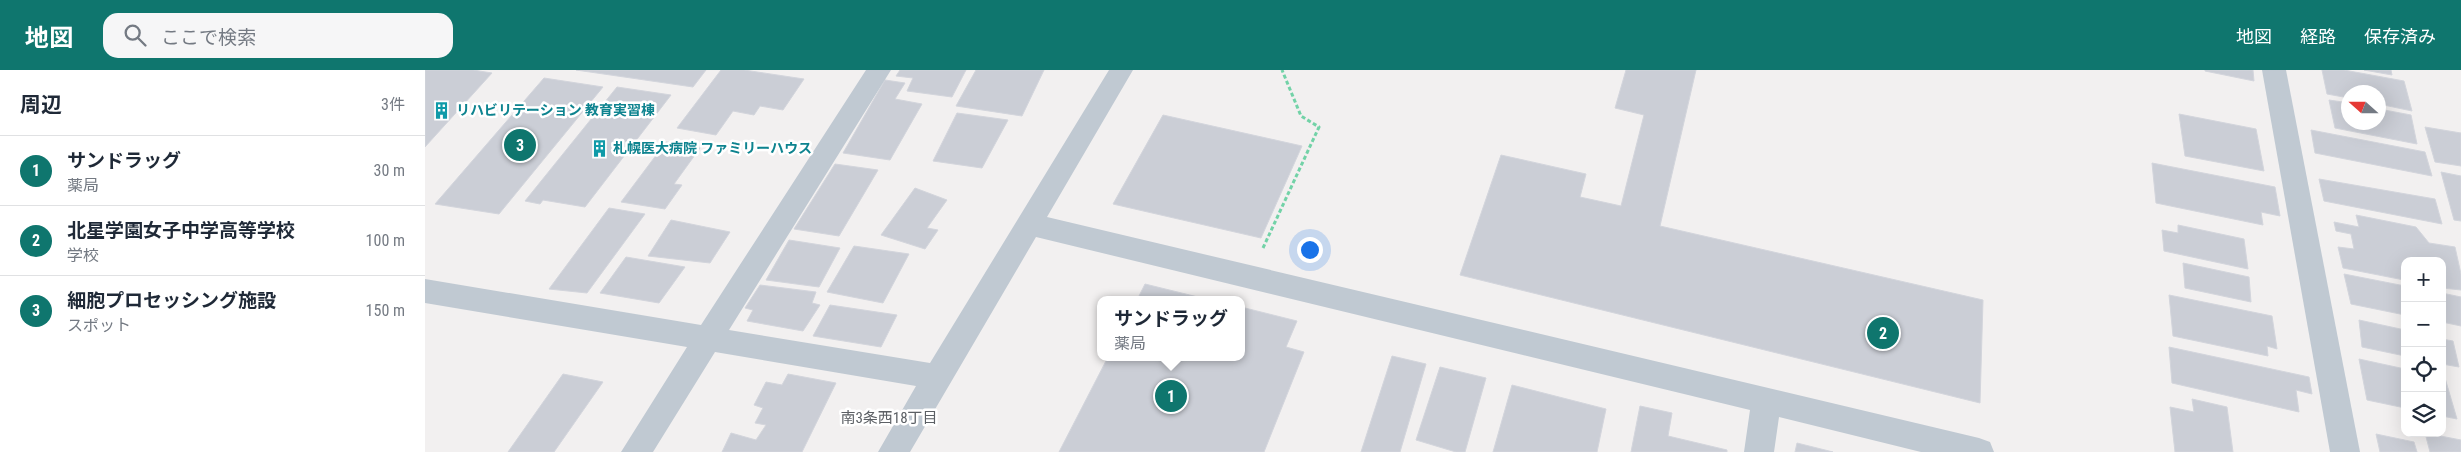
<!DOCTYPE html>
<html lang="ja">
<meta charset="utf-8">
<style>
body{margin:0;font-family:"Roboto Condensed","Noto Sans JP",sans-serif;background:#f6f6f7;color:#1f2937}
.controls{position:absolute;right:15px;bottom:15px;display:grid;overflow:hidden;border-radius:10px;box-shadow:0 5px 20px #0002}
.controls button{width:45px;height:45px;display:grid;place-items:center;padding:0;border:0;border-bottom:1px solid #e0e1e3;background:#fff;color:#1f2937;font:25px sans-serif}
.compass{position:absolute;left:1916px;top:15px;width:45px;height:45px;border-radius:50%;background:#fff;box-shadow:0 5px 20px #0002;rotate:291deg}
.you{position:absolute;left:884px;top:179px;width:18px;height:18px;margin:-12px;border:4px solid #fff;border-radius:50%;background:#1a73e8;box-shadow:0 0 0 8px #1a73e833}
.badge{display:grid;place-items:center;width:32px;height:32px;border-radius:50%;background:#0f766e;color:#fff;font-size:16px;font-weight:700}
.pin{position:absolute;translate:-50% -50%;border:2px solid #fff;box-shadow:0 1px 5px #0006}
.popup{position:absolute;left:672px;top:226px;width:148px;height:65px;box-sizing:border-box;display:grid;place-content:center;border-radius:10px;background:#fff;filter:drop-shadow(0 1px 4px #0005);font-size:16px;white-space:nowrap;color:#747a83}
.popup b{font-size:19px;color:#1f2937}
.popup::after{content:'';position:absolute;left:50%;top:100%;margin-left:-10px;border:10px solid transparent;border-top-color:#fff}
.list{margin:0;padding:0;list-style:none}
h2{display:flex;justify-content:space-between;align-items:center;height:65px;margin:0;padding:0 20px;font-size:21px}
h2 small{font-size:16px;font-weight:400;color:#747a83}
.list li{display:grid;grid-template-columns:32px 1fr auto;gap:15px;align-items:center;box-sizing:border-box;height:70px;padding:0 20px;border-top:1px solid #e0e1e3}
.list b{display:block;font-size:19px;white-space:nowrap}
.list p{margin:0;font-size:16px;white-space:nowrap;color:#747a83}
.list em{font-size:16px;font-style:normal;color:#747a83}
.icon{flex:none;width:28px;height:28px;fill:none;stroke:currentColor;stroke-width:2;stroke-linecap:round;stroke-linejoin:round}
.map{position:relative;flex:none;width:2036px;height:382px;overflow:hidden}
header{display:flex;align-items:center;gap:30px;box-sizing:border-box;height:70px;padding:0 25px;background:#0f766e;color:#fff}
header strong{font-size:24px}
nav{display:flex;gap:28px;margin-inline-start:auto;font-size:18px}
.search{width:350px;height:45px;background:#f6f6f7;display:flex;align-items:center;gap:12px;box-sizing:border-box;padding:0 18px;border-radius:15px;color:#747a83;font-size:19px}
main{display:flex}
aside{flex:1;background:#fff}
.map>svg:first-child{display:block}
.building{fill:#cbced6;stroke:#d3d5dc}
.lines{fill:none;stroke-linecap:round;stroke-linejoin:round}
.path{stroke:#72d2a7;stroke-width:3;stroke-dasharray:4 2.5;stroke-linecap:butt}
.minor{fill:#c0c9d2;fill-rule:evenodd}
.labels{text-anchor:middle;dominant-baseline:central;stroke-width:5;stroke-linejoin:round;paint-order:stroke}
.culture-label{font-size:14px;font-weight:bold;fill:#0d838f;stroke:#fff;text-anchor:start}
.neighbourhood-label{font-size:15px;fill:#5c6065;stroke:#fff}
</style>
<header>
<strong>地図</strong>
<div class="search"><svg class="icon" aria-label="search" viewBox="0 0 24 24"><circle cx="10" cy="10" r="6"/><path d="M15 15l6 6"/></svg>ここで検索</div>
<nav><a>地図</a><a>経路</a><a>保存済み</a></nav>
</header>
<main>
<aside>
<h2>周辺<small>3件</small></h2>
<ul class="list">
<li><span class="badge">1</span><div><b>サンドラッグ</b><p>薬局</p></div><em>30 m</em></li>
<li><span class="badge">2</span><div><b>北星学園女子中学高等学校</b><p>学校</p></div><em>100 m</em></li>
<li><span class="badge">3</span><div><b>細胞プロセッシング施設</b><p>スポット</p></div><em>150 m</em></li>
</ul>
</aside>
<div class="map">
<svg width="2036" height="382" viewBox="0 0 2036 382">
<rect width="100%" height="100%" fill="#f2f0f0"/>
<g class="building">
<path d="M 0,0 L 48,0 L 67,3 L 0,77 Z"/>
<path d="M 151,0 L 281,0 L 268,17 Z"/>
<path d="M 296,0 L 319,0 L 379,9 L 358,40 L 335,36 L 329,45 L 308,41 L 291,65 L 252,58 Z"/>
<path d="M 475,0 L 541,0 L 527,27 L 482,21 L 488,8 L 471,6 Z"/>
<path d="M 551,0 L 619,0 L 597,46 L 531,36 Z"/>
<path d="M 1201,0 L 1271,0 L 1235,156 L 1558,230 L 1555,333 L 1035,205 L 1076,85 L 1161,104 L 1155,127 L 1196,136 L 1219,45 L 1190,38 Z"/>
<path d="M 1780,0 L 1828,0 L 1829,11 L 1780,1 Z"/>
<path d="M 1897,0 L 1919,0 L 1979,11 L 1987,41 L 1954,34 L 1954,22 L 1924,22 L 1924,28 L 1902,24 Z"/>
<path d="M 1939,0 L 1966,0 L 1967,5 Z"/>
<path d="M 119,8 L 178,17 L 74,144 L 10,134 Z"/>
<path d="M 460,10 L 480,13 L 470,29 L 497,34 L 465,90 L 418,83 Z"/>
<path d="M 192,17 L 246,25 L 160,137 L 118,130 L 115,134 L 100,131 Z"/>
<path d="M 1904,30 L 1924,33 L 1924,52 L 1954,52 L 1954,39 L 1986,45 L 1992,74 L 1910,58 Z"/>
<path d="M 532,43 L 583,50 L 557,98 L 508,91 Z"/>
<path d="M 1754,44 L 1831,59 L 1839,101 L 1760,86 Z"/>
<path d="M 738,45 L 877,76 L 836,168 L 688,134 Z"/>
<path d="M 2000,57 L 2036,63 L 2036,96 L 2010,92 Z"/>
<path d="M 1886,60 L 2000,82 L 2007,106 L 1890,83 Z"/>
<path d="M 241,72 L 275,78 L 249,114 L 257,115 L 240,139 L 196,132 Z"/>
<path d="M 1727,93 L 1850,117 L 1855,146 L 1836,142 L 1838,155 L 1731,133 Z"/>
<path d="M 410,94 L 453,100 L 414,166 L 369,159 Z"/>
<path d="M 2016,102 L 2036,106 L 2036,151 L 2029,150 Z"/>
<path d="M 1894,109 L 2010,129 L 2017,154 L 1899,131 Z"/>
<path d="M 490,118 L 522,130 L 502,158 L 513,160 L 500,179 L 456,165 Z"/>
<path d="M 184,138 L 220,144 L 162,223 L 124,219 Z"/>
<path d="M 1931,145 L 1991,157 L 2004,173 L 2030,177 L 2036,204 L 2036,220 L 2017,218 L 2017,191 L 1980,191 L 1979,210 L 1918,198 L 1913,177 L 1929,179 L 1926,164 L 1911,161 L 1909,152 L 1934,157 Z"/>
<path d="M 246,150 L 305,162 L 285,193 L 223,186 Z"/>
<path d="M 1753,155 L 1819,169 L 1823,199 L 1739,181 L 1737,160 L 1753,163 Z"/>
<path d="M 364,170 L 415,178 L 394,217 L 341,210 Z"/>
<path d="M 429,176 L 484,184 L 458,233 L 402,222 Z"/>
<path d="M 201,187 L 260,197 L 234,233 L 175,223 Z"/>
<path d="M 1758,193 L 1824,207 L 1826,232 L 1760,218 Z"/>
<path d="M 1919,204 L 1980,216 L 1980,245 L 1926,234 Z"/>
<path d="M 720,214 L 785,230 L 712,230 Z"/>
<path d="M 335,215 L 391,222 L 387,233 L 395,235 L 378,261 L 322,251 L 328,240 L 320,238 Z"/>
<path d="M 2017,223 L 2036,227 L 2036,256 L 2017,252 Z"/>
<path d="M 1744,225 L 1847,246 L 1852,279 L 1842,276 L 1843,286 L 1748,266 Z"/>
<path d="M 405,235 L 472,245 L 456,277 L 388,266 Z"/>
<path d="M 816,237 L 872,251 L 861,277 L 879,282 L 839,382 L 634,382 L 683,287 L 816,287 Z"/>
<path d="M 1934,250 L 1980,260 L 1980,286 L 1937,277 Z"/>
<path d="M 2017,269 L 2028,271 L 2034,297 L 2017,294 Z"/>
<path d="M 1744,277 L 1884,307 L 1887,324 L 1871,320 L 1874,342 L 1747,313 Z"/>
<path d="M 967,286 L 1001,294 L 975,382 L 936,382 Z"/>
<path d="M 1934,289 L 1980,299 L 1980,338 L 1942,330 Z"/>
<path d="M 1015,297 L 1061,308 L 1040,382 L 1031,382 L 991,370 Z"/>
<path d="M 138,304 L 178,312 L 129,382 L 83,382 Z"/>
<path d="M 363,304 L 411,313 L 377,382 L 297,382 L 306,363 L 331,370 L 341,355 L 330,353 L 338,338 L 329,335 L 341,312 L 357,315 Z"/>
<path d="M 2017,307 L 2020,308 L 2032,349 L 2017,346 Z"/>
<path d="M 1087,315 L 1181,339 L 1172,382 L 1068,382 Z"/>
<path d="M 1767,329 L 1802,337 L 1808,382 L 1750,382 L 1745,337 L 1769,342 Z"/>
<path d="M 1215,336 L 1247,343 L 1243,366 L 1302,380 L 1302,382 L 1206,382 Z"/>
<path d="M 2000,363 L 2036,370 L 2036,382 L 2005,382 Z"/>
<path d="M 1951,364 L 1989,372 L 1992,382 L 1955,382 Z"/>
<path d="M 1372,373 L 1408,382 L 1370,382 Z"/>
</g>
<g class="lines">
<path class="path" d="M 838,178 L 894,57 L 876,46 L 857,0"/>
<g class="minor">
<path d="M 441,0 L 466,0 L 304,260 L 505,293 L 684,0 L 708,0 L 622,147 L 1554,368 L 1565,372 L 1569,382 L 1496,382 L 1354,347 L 1349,382 L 1319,382 L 1325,340 L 611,167 L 485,382 L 453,382 L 491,316 L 290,282 L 228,382 L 196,382 L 262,277 L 0,233 L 0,209 L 276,255 Z"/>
<path d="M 1837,0 L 1861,0 L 1935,382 L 1905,382 Z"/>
</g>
</g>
<defs>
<symbol id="building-bare" viewBox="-9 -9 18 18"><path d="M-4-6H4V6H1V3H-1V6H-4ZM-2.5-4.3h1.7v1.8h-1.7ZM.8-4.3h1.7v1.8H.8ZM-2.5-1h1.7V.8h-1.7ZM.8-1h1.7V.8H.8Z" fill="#0f9aa8" stroke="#fff" stroke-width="2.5" paint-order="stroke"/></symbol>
</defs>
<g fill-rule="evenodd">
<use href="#building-bare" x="4" y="28" width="25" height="25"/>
<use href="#building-bare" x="162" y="66" width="25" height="25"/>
</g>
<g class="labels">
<g class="culture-label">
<text x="31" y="40">リハビリテーション 教育実習棟</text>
<text x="188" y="78">札幌医大病院 ファミリーハウス</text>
</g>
<g class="neighbourhood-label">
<text x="464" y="348">南3条西18丁目</text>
</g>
</g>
</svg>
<div class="controls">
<button>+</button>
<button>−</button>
<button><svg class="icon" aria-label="locate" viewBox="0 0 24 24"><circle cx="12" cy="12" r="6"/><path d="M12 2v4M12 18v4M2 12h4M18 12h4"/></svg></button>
<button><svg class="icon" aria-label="layers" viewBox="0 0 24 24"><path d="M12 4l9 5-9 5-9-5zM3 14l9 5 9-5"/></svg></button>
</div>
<svg class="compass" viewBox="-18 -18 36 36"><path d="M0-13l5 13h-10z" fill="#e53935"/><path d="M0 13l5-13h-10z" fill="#747a83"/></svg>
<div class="you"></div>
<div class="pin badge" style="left:746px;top:326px">1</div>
<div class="popup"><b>サンドラッグ</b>薬局</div>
<div class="pin badge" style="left:1458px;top:263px">2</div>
<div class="pin badge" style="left:95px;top:75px">3</div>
</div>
</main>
